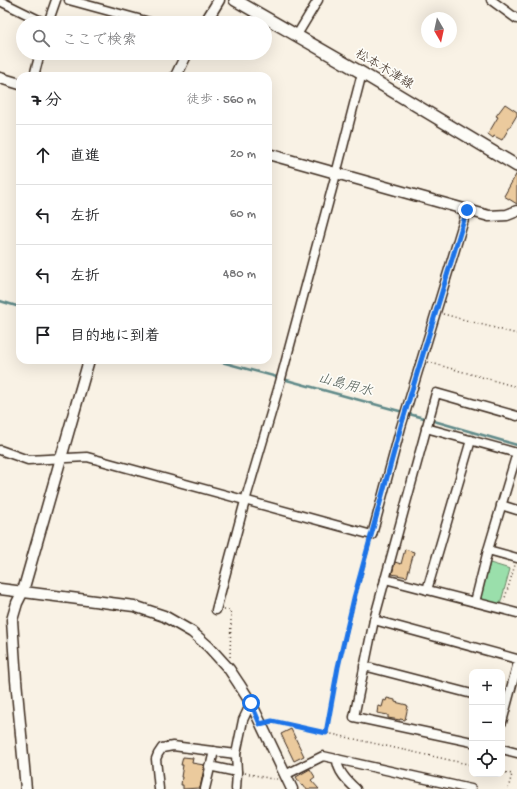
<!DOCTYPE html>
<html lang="ja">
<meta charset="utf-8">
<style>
body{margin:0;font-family:"Gochi Hand","Klee One",sans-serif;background:#f6f6f6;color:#202124}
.controls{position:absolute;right:12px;bottom:12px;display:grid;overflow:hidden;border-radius:8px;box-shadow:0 4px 16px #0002}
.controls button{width:36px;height:36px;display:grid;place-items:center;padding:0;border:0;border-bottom:1px solid #e0e0e0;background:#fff;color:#202124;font:20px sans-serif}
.compass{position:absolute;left:421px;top:12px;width:36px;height:36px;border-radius:50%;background:#fff;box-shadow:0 4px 16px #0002;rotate:171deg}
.stop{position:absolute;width:12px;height:12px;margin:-9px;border:3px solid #1a73e8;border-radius:50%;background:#fff}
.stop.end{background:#1a73e8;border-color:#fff;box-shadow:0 1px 4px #0008}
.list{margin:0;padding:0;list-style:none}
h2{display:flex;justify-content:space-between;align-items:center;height:52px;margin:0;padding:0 16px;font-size:17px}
h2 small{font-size:13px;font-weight:400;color:#757577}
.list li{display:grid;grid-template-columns:26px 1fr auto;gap:12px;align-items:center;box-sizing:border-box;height:60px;padding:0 16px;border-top:1px solid #e0e0e0}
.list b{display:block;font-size:15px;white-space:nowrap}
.list em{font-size:13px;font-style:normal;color:#757577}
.icon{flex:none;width:22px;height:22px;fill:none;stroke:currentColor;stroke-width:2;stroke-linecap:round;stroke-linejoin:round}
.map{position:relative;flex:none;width:517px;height:789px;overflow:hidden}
.search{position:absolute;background:#fff;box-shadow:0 4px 16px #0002;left:16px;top:16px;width:256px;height:44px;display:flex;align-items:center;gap:10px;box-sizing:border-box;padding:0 14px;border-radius:22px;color:#757577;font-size:15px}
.panel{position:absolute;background:#fff;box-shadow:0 4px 16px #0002;left:16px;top:72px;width:256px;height:292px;border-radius:12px}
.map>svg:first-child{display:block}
.green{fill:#9adfab;stroke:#6a8464}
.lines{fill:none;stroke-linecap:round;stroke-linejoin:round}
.stream{stroke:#608a89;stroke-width:2.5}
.building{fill:#ebca9d;stroke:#3b2a1e}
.minor-casing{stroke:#3b2a1e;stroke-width:11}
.tertiary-casing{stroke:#3b2a1e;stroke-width:13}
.secondary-casing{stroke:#3b2a1e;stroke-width:14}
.path{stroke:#3b2a1e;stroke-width:1.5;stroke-dasharray:1 3;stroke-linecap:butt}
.minor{stroke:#fdfcf7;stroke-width:8}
.tertiary{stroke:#fdfcf7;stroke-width:10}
.secondary{stroke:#fdfcf7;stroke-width:11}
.route{stroke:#1a73e8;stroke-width:5}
.labels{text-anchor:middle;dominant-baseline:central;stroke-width:3.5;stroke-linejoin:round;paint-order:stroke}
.street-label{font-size:13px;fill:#3b2a1e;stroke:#fdfcf7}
.water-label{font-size:14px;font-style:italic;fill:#4e5a53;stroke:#fdfcf7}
</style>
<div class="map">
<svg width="517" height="789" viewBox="0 0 517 789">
<rect width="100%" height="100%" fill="#f9f2e5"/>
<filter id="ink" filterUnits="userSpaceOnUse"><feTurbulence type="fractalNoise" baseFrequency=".025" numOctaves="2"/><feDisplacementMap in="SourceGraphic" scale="8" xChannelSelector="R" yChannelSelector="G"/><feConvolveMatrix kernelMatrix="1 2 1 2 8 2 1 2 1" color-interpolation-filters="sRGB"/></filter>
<g filter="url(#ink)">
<path class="green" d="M 490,563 L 510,569 L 500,605 L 480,599 Z"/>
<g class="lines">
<g class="stream">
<path d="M 0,301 L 20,307"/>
<path d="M 214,360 L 277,377"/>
<path d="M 283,379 L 403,412"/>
<path d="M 409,414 L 424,418"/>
<path d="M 434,421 L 517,445"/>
</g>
</g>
<g class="building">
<path d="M 505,104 L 517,112 L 517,115 L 502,140 L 494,136 L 493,138 L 488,134 L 498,117 L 496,116 Z"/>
<path d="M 517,173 L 517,204 L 504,196 Z"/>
<path d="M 405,549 L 414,552 L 407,577 L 392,574 L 395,562 L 401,564 Z"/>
<path d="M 387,698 L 395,700 L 395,702 L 407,705 L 407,706 L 408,706 L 405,720 L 400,719 L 400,720 L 388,718 L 388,715 L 377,713 L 378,706 L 382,707 L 384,700 L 386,701 Z"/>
<path d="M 291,729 L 304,756 L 294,761 L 281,734 Z"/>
<path d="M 183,757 L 193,758 L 192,763 L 204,765 L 204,768 L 200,788 L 183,789 L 183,785 L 181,785 L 182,777 L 181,777 L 183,765 L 181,765 Z"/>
<path d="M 310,769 L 315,777 L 311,780 L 319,789 L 306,789 L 303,785 L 302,786 L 296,777 Z"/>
</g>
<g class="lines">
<defs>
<g id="minor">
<path d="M 69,0 L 153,23"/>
<path d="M 491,0 L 517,19"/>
<path d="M 0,1 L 45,23"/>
<path d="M 48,23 L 56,0"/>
<path d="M 297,35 L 318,0"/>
<path d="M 34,76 L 40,53"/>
<path d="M 426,428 L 517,453"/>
<path d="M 0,450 L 28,460 L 87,457 L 372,535 L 401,427 L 467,210"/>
<path d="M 501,505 L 517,510"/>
<path d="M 488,550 L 517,558"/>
<path d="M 385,579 L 517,613"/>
<path d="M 427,590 L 471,440"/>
<path d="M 475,602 L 488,550 L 517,453"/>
<path d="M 216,610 L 245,501 L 279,386 L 336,174 L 362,73"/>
<path d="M 374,620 L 517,659"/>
<path d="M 364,666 L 472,694"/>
<path d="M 502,722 L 517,666"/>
<path d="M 472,742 L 354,717 L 374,620 L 436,393 L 517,416"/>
<path d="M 502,749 L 517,753"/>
<path d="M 337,759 C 337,771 347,781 356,789"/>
<path d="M 209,766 L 237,772"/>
<path d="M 285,775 L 323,756 L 471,789"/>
<path d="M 159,789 L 156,759 L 158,754 L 162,748 L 173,746 L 236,754"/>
<path d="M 205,789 L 214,751"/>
<path d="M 236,789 L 237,772 L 236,754 L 243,720 L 251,703"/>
</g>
<g id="tertiary">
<path d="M 205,23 L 219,0"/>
<path d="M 176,76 L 187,53"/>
<path d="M 0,78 L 20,84"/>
<path d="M 268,154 L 489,216 L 507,215 L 517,211"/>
<path d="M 0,589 L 134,606 L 164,616 L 192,632 L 209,647 L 229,669 L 239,684 L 251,703 L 292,789"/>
<path d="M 26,789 L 16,680 L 12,620 L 17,603 L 23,591 L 89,360"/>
</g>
<path id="secondary" d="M 235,0 L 362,73 L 517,166"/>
</defs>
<use href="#minor" class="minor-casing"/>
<use href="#tertiary" class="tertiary-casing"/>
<use href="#secondary" class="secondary-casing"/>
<g class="path">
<path d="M 443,314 L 517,334"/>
<path d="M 428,362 L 517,387"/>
<path d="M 504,601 L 515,565"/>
<path d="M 224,610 L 230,610 L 231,618 L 230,658"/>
<path d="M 269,722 L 273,721 L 472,765"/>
<path d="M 326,733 L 338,667 L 370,542"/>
<path d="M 502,772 L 512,774 L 508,789"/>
<path d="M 245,773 L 272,779 L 277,779"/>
</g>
<use href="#minor" class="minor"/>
<use href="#tertiary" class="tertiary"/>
<use href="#secondary" class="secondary"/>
</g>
</g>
<g class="lines" filter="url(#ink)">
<path class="route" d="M 251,703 L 260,724 L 272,721 L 326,733 L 338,667 L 354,598 L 401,426 L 467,210"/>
</g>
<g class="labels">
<g class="street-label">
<text transform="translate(384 70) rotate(31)">松本木津線</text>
</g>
<g class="water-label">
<text transform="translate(345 386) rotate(15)">山島用水</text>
</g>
</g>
</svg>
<div class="controls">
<button>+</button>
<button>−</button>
<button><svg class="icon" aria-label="locate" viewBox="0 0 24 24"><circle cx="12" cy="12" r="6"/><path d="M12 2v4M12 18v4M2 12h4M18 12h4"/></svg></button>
</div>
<svg class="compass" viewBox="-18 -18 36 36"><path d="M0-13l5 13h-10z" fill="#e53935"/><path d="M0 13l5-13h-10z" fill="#757577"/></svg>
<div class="stop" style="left:251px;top:703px"></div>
<div class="stop end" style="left:467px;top:210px"></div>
<div class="search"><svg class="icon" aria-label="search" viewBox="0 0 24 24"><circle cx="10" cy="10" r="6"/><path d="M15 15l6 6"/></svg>ここで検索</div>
<section class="panel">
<h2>7 分<small>徒歩 · 560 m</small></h2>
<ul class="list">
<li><svg class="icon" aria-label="ahead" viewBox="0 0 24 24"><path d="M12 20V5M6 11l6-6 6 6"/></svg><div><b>直進</b></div><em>20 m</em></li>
<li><svg class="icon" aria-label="left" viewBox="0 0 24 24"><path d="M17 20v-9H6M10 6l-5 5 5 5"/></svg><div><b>左折</b></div><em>60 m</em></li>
<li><svg class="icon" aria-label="left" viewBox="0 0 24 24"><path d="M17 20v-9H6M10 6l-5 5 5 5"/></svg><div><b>左折</b></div><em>480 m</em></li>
<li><svg class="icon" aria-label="arrive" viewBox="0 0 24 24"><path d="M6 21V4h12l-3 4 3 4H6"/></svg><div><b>目的地に到着</b></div></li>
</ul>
</section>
</div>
